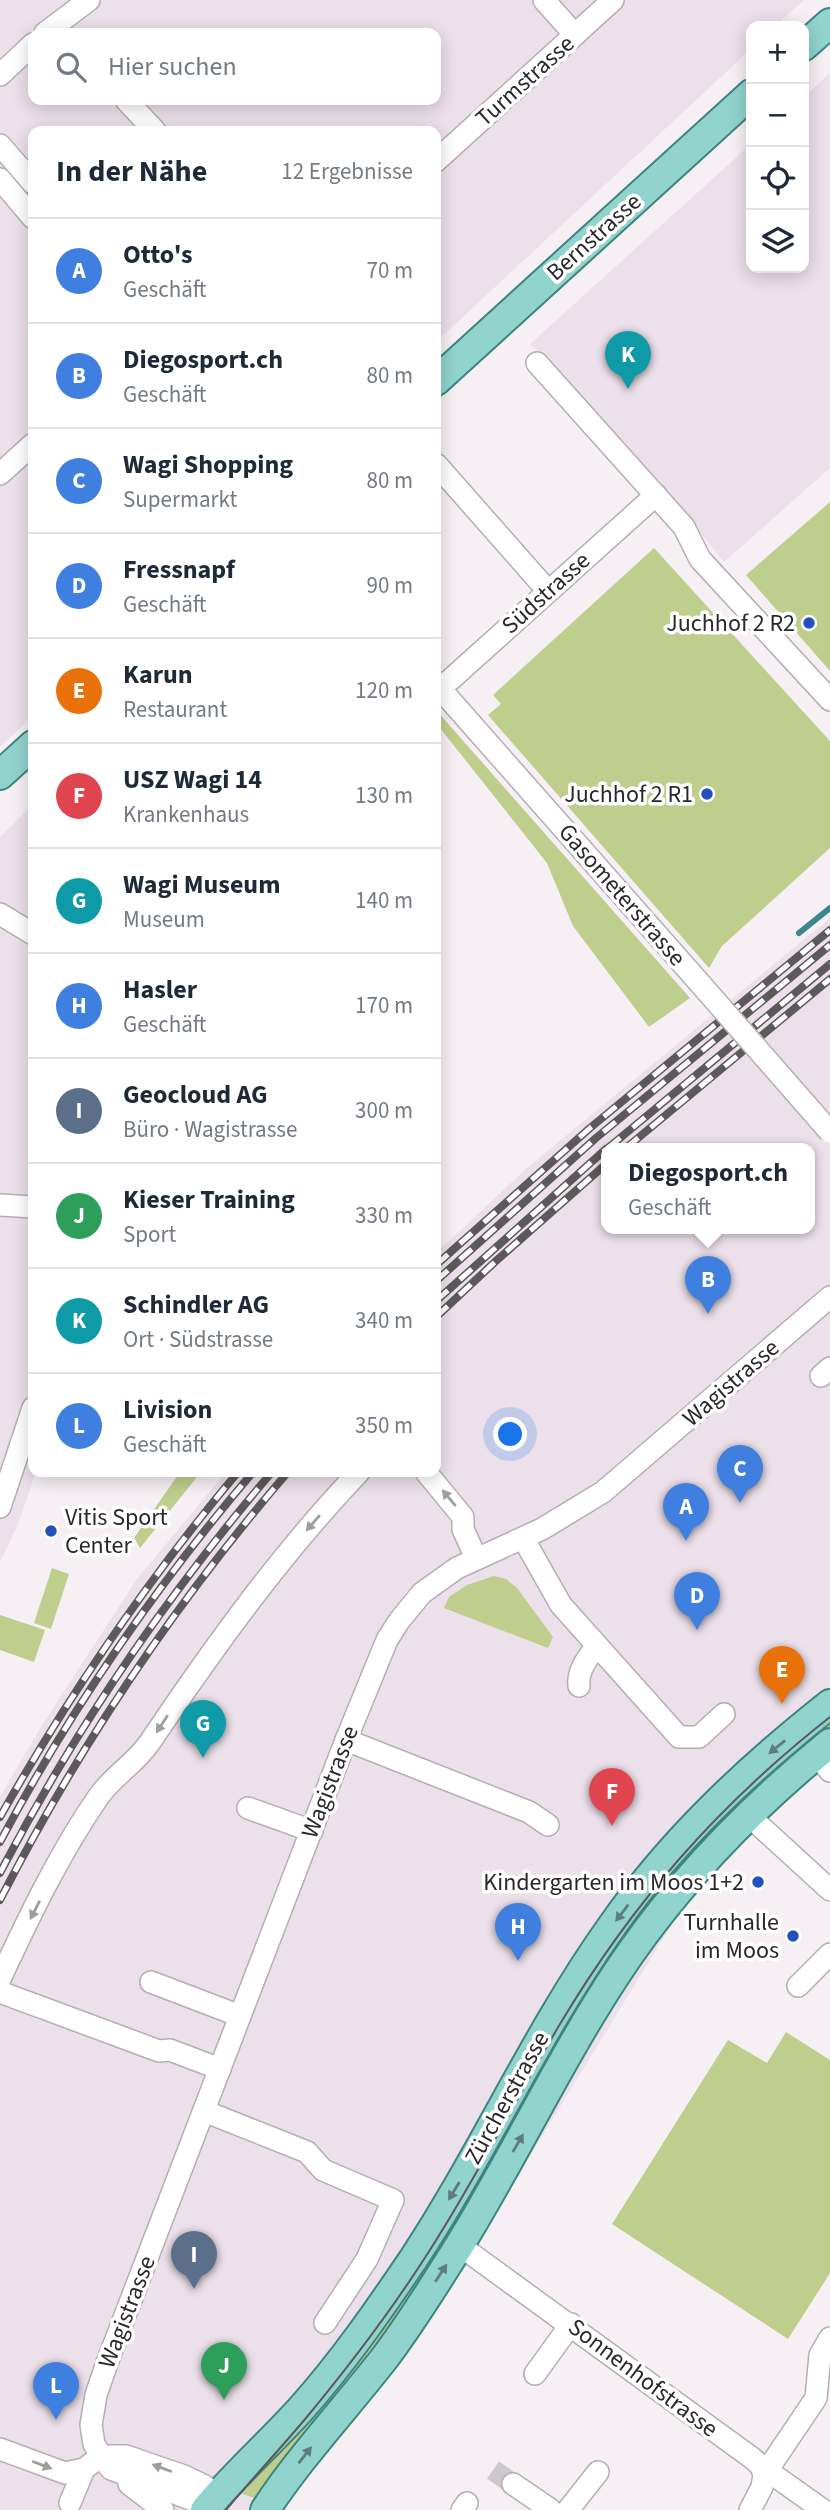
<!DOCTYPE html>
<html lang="de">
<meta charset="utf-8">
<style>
body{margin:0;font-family:"Source Sans 3",sans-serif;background:#f2f2f3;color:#1f2937}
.controls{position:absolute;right:21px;top:21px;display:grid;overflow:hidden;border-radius:14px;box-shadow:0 4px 18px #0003}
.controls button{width:63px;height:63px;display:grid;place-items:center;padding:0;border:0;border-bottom:2px solid #e0e1e3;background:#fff;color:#1f2937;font:35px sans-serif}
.you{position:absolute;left:511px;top:1435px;width:24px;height:24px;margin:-18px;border:5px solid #fff;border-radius:50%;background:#1a73e8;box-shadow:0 0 0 10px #1a73e833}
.badge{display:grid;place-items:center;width:46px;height:46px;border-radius:50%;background:#db2777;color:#fff;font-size:23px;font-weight:700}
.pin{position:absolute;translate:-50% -58px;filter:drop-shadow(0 2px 4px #0008)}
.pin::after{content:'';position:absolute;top:37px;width:24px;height:21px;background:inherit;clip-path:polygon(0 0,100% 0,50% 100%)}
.popup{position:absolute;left:601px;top:1143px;width:214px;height:91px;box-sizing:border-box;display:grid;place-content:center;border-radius:14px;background:#fff;filter:drop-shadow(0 2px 5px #0005);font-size:23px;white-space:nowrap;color:#747a83}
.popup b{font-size:26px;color:#1f2937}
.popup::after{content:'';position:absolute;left:50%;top:100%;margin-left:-14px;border:14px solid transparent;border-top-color:#fff}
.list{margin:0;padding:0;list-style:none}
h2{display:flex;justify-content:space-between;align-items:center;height:91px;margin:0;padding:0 28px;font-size:30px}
h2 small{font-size:23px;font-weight:400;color:#747a83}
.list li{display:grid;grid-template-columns:46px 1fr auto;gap:21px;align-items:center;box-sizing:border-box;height:105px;padding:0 28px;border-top:2px solid #e0e1e3}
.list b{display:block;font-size:26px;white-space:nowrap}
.list p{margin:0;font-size:23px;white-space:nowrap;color:#747a83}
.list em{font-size:23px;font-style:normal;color:#747a83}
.icon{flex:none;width:38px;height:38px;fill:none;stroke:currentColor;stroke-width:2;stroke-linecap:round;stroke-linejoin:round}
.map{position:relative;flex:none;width:830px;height:2510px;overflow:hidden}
.search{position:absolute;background:#fff;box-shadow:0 4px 18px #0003;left:28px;top:28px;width:413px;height:77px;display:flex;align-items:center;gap:18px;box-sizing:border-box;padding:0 24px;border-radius:14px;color:#747a83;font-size:26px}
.panel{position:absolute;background:#fff;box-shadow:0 4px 18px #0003;left:28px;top:126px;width:413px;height:1351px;border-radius:14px}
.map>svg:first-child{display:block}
.built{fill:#ece0ea;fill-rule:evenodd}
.green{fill:#bfce8c}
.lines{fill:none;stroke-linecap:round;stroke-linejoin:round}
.stream{stroke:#3e868f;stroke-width:6}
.minor-tunnel{stroke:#cdc8cc;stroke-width:21;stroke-dasharray:21 10;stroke-linecap:butt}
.minor-casing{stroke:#b3aeb2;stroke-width:24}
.major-casing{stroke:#3d847e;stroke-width:32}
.minor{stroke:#fff;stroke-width:21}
.major{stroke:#91d3cd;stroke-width:28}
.tram{stroke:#5c595b;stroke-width:2}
.rail-casing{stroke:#5c595b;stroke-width:8}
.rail{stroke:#fff;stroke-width:5;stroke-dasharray:16;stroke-linecap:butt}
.minor-bridge-casing{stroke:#b3aeb2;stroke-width:24;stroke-linecap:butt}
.minor-bridge{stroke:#fff;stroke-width:21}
.oneway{fill:#9f9e9f}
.oneway2{fill:#5e7e7c}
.poi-dot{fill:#2450be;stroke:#fff;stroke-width:2.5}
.labels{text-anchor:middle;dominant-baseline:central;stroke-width:7;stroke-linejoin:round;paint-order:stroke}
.street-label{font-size:24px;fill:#2a282a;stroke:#fff}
.poi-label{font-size:24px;fill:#2a282a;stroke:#fff;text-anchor:end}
</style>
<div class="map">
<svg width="830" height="2510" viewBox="0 0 830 2510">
<rect width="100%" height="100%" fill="#f6f0f5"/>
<g class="built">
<path d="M 0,0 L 804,0 L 775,26 L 751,26 L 751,49 L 436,342 L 436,131 L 33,131 L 33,716 L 0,747 ZM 33,33 L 436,33 L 436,100 L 33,100 Z"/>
<path d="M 830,73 L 830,468 L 724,562 L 660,483 L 530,344 L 751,144 L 751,268 L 804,268 L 804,97 Z"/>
<path d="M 33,805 L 33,1472 L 36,1472 L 18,1524 L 0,1562 L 0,837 Z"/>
<path d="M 830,918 L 830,1765 L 757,1824 L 680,1911 L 465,2262 L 284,2510 L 0,2510 L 0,1797 L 42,1725 L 137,1579 L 226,1472 L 436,1472 L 436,1253 L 528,1167 ZM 606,1148 L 810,1148 L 810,1228 L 606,1228 Z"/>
</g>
<g class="green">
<path d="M 830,502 L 830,671 L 746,575 Z"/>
<path d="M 654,548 L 830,741 L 830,848 L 722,946 L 709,968 L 488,715 L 501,704 L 493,695 Z"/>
<path d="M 436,710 L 690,998 L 649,1027 L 573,926 L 547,863 L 436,723 Z"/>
<path d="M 180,1472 L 201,1472 L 140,1548 L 134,1538 Z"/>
<path d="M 52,1568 L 69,1574 L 51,1629 L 34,1623 Z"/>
<path d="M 494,1576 L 506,1579 L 517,1588 L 553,1637 L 548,1648 L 444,1608 L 449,1597 L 467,1585 Z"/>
<path d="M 0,1615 L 45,1630 L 34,1662 L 0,1650 Z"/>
<path d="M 830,1710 L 830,1735 L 729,1824 L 405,2317 L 260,2500 L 243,2494 L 238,2490 L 301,2416 L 645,1891 Z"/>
<path d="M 786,2032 L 830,2060 L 830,2273 L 788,2339 L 612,2224 L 728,2040 L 767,2063 Z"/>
</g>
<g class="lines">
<path class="stream" d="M 799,933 L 830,908"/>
<path class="minor-tunnel" d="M 493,2470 L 513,2484"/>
<defs>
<g id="minor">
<path d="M 544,0 L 575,35"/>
<path d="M 45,33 L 89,0"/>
<path d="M 0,75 L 33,44"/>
<path d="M 126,100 L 155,131"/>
<path d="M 0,145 L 33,183"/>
<path d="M 436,161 L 613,0"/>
<path d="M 0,179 L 33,218"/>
<path d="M 537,363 L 684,527 L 700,559 L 830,700"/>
<path d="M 436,464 L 548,591"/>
<path d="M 0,474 L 33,444"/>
<path d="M 436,684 L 697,980"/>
<path d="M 436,689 L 450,680 L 656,495"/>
<path d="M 0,914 L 33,934"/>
<path d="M 0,1205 L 33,1207"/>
<path d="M 821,1376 L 830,1368"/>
<path d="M 426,1472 L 463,1517 L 463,1529 L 476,1558"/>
<path d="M 0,1507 L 33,1408"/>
<path d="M 523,1538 L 561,1605 L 679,1737 L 699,1737 L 724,1714"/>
<path d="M 579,1686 C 577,1671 588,1657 597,1646"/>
<path d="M 346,1740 L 529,1812 L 548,1825"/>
<path d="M 816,1754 L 830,1771"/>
<path d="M 248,1808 L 312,1831"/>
<path d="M 748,1815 L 830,1890"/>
<path d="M 0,1979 C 29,1917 60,1852 99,1796 C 114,1775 136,1763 150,1742 C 214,1647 280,1555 359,1472"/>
<path d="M 151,1982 L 240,2016"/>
<path d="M 798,1986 L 830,1954"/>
<path d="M 0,1992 L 159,2051 L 170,2050 L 220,2069"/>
<path d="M 204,2111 L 307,2152 L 323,2170 L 393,2200 L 367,2259 L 325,2323"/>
<path d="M 459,2245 L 752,2458 L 761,2466 L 764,2475 L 775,2476 L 823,2510"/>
<path d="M 535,2374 L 571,2324"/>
<path d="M 0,2449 L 65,2473 L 84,2469 L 101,2456"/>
<path d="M 101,2456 L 126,2456 L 184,2476 L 205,2486 L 213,2501 L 198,2502 L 111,2469 L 101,2456 L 94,2444 L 91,2425 L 96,2395 L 108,2360 L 346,1740 L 387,1640 L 399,1621 L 422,1593 L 457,1568 L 542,1529 L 603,1492 L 830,1297"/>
<path d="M 129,2484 L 163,2510"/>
<path d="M 513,2484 L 551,2510"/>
<path d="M 70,2503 L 84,2469"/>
<path d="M 462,2510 L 467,2503"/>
<path d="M 568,2510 L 598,2472"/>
<path d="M 750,2510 L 762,2487 L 764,2475 L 816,2398 L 820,2355 L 830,2338"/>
</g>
<g id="major">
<path d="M 804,46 L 830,23"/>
<path d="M 436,381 L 751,94"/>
<path d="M 0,775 L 33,745"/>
<path d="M 205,2510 C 234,2475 269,2444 300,2410 C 342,2363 379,2310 414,2258 C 485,2150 537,2031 612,1926 C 672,1840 748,1769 830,1704"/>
<path d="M 265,2510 C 300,2457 343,2411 383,2360 C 410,2325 435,2284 459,2246 C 514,2157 558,2063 615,1976 C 673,1887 748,1810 830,1743"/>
</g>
</defs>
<use href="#minor" class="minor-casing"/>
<use href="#major" class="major-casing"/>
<use href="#minor" class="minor"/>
<use href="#major" class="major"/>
<path class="tram" d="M 226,2510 C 252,2479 280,2449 306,2418 C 350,2365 391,2311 428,2253 C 476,2179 515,2100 560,2024 C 633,1902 718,1805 830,1717"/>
<defs>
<g id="rail">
<path d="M 608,1148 L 830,964"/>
<path d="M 626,1148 L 830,979"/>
<path d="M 436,1265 L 590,1128 L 830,930"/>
<path d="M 436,1281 L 596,1138 L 830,945"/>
<path d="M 436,1301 L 606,1149"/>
<path d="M 436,1317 L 497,1260 L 606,1164"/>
<path d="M 0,1817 C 69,1695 148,1579 238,1472"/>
<path d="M 0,1842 C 70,1710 156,1586 253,1472"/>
<path d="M 0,1873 C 75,1729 167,1595 272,1472"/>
<path d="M 0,1900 C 79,1746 175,1603 288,1472"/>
</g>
</defs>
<use href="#rail" class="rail-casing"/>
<use href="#rail" class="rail"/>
<defs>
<path id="minor-bridge" d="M 697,980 L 830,1132"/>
</defs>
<use href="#minor-bridge" class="minor-bridge-casing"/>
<use href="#minor-bridge" class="minor-bridge"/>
</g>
<defs><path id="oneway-solid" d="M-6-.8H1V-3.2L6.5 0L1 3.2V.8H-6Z" transform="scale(1.75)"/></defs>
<g class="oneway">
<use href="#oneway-solid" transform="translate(449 1498) rotate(-130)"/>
<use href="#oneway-solid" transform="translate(313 1523) rotate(131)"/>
<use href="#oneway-solid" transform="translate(162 1724) rotate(123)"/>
<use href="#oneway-solid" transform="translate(35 1910) rotate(117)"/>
<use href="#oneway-solid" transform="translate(42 2465) rotate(21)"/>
<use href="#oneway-solid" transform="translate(162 2468) rotate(-159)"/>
</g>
<g class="oneway2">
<use href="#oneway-solid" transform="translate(777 1747) rotate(141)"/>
<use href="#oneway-solid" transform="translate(622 1913) rotate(127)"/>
<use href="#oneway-solid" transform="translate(518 2143) rotate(-60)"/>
<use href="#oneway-solid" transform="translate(454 2191) rotate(121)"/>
<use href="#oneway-solid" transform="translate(441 2273) rotate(-57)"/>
<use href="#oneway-solid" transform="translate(305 2455) rotate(-52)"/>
</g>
<g class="poi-dot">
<circle cx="809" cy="623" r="7"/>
<circle cx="707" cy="794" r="7"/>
<circle cx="51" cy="1531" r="7"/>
<circle cx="758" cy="1882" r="7"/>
<circle cx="793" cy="1936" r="7"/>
</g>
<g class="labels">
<g class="street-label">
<text transform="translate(525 81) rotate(-42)">Turmstrasse</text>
<text transform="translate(594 237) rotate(-42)">Bernstrasse</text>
<text transform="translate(546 593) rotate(-42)">Südstrasse</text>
<text transform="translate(622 895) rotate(49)">Gasometerstrasse</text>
<text transform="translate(731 1383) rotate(-41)">Wagistrasse</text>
<text transform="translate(330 1782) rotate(-69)">Wagistrasse</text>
<text transform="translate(507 2098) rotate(-61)">Zürcherstrasse</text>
<text transform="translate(127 2312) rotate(-69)">Wagistrasse</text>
<text transform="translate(643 2378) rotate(37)">Sonnenhofstrasse</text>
</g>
<g class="poi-label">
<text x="795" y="623">Juchhof 2 R2</text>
<text x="693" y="794">Juchhof 2 R1</text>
<text x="65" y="1517" text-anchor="start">Vitis Sport<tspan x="65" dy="28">Center</tspan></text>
<text x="744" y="1882">Kindergarten im Moos 1+2</text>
<text x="779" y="1922">Turnhalle<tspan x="779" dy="28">im Moos</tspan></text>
</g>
</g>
</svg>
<div class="controls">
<button>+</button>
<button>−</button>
<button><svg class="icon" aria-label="locate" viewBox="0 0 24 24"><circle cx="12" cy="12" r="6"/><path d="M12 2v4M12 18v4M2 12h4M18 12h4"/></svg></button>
<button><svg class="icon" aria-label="layers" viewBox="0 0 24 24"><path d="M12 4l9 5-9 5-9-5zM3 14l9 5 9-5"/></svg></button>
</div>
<div class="you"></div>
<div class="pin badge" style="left:686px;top:1541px;background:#3f7fe0">A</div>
<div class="pin badge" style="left:708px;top:1314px;background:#3f7fe0">B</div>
<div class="popup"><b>Diegosport.ch</b>Geschäft</div>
<div class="pin badge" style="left:740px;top:1503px;background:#3f7fe0">C</div>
<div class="pin badge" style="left:697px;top:1630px;background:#3f7fe0">D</div>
<div class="pin badge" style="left:782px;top:1704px;background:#e8710a">E</div>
<div class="pin badge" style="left:612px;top:1826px;background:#e0444e">F</div>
<div class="pin badge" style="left:203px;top:1758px;background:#0f9aa8">G</div>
<div class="pin badge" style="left:518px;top:1961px;background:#3f7fe0">H</div>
<div class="pin badge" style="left:194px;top:2289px;background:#5c6f8a">I</div>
<div class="pin badge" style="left:224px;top:2400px;background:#2e9e5b">J</div>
<div class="pin badge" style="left:628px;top:389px;background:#0f9aa8">K</div>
<div class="pin badge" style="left:56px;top:2420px;background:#3f7fe0">L</div>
<div class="search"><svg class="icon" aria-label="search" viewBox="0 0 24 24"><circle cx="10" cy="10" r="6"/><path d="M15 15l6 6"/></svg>Hier suchen</div>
<section class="panel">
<h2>In der Nähe<small>12 Ergebnisse</small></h2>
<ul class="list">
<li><span class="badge" style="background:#3f7fe0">A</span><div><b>Otto's</b><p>Geschäft</p></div><em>70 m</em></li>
<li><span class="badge" style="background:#3f7fe0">B</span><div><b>Diegosport.ch</b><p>Geschäft</p></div><em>80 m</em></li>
<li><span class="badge" style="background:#3f7fe0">C</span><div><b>Wagi Shopping</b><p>Supermarkt</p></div><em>80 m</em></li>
<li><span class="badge" style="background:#3f7fe0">D</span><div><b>Fressnapf</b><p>Geschäft</p></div><em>90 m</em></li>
<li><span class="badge" style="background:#e8710a">E</span><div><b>Karun</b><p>Restaurant</p></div><em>120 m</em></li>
<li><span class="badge" style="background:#e0444e">F</span><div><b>USZ Wagi 14</b><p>Krankenhaus</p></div><em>130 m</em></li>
<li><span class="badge" style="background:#0f9aa8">G</span><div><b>Wagi Museum</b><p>Museum</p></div><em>140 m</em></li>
<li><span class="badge" style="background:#3f7fe0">H</span><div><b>Hasler</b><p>Geschäft</p></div><em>170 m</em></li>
<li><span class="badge" style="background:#5c6f8a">I</span><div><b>Geocloud AG</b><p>Büro · Wagistrasse</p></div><em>300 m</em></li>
<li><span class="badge" style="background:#2e9e5b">J</span><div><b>Kieser Training</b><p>Sport</p></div><em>330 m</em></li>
<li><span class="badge" style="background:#0f9aa8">K</span><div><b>Schindler AG</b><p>Ort · Südstrasse</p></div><em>340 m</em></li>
<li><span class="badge" style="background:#3f7fe0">L</span><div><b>Livision</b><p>Geschäft</p></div><em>350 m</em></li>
</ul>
</section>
</div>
